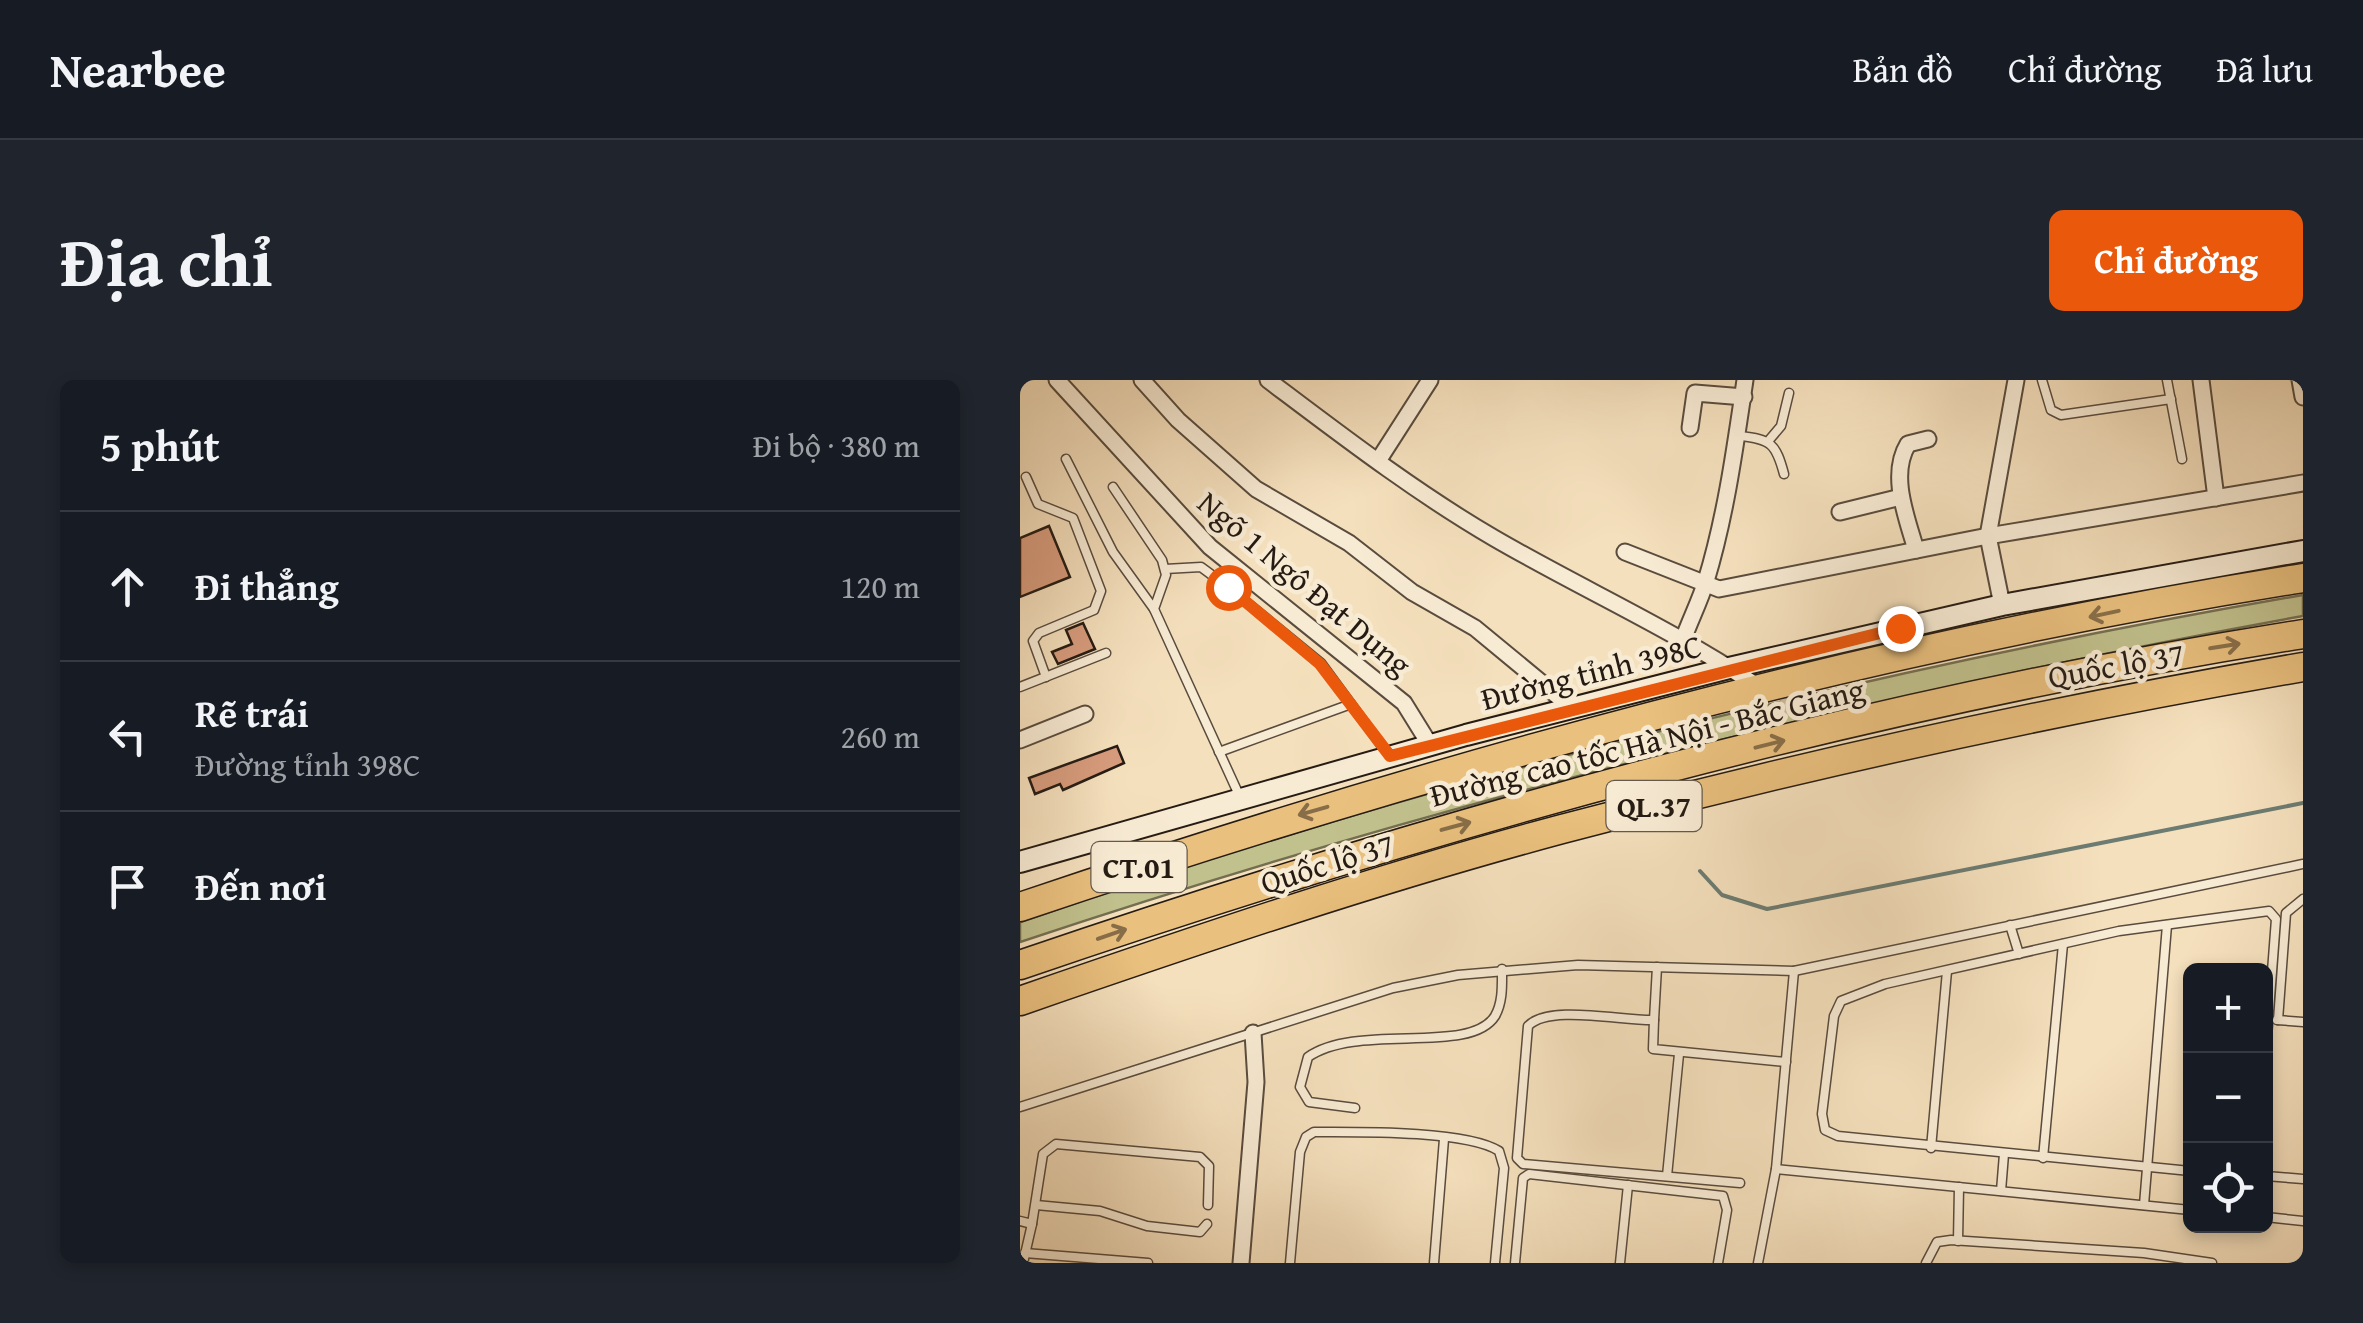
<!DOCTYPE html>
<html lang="vi">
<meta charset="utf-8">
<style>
body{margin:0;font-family:"Gentium Book Plus",serif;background:#20242c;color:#f1f3f6}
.controls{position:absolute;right:30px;bottom:30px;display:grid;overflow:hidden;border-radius:15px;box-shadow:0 5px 15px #0003}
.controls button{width:90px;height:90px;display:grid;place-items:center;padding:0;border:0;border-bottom:2px solid #363941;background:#171b24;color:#f1f3f6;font:50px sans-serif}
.stop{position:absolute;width:30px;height:30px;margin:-22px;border:8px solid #ea580c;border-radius:50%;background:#fff}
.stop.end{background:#ea580c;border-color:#fff;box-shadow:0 2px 10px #0008}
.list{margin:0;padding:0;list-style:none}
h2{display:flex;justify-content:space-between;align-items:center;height:130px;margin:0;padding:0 40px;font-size:42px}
h2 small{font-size:32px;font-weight:400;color:#9ea1a6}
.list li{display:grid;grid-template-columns:65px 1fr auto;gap:30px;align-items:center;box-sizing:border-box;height:150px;padding:0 40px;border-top:2px solid #363941}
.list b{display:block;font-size:38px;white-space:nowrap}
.list p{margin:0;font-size:32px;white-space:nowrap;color:#9ea1a6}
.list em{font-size:32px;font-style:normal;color:#9ea1a6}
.icon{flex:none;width:55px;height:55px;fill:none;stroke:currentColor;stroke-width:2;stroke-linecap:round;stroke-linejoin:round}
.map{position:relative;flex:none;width:1283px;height:883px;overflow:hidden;border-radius:15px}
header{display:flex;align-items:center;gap:60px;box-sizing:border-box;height:140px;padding:0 50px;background:#171b24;border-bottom:2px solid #363941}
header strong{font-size:48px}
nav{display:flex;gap:55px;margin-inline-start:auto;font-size:35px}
.intro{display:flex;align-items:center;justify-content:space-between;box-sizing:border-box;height:240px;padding:0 60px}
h1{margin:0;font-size:70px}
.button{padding:25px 45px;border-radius:15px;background:#ea580c;color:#fff;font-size:35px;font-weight:700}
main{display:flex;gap:60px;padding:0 60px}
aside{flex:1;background:#171b24;border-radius:15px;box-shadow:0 5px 15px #0003}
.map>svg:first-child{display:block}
.green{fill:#c1c18d;stroke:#736e50;stroke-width:2.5}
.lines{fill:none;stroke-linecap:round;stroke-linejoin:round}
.stream{stroke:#6c7c72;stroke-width:4}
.building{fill:#d79c7d;stroke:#251b13;stroke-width:2.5}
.street-tunnel{stroke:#cbb99b;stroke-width:15;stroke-dasharray:15 8;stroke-linecap:butt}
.lane-casing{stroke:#594c3e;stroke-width:11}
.street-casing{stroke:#594c3e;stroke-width:19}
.secondary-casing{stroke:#251b13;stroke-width:24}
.highway-casing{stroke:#251b13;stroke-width:31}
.lane{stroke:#f8ebd4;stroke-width:8}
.street{stroke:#f8ebd4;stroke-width:15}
.secondary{stroke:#f8ebd4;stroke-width:20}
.highway{stroke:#eac07e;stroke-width:28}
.oneway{stroke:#886e48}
.route{stroke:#ea580c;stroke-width:12}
.labels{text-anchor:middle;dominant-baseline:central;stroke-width:9;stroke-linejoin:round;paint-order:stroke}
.shield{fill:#f8ebd4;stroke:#64594d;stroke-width:2.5}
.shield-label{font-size:30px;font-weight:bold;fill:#251b13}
.street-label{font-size:32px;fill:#251b13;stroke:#f8ebd4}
</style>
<header>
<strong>Nearbee</strong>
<nav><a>Bản đồ</a><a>Chỉ đường</a><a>Đã lưu</a></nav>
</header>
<div class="intro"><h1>Địa chỉ</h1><a class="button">Chỉ đường</a></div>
<main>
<aside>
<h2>5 phút<small>Đi bộ · 380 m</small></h2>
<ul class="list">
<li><svg class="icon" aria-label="ahead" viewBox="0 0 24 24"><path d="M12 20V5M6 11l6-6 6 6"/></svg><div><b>Đi thẳng</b></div><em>120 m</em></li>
<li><svg class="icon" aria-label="left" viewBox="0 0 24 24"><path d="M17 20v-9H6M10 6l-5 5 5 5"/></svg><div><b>Rẽ trái</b><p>Đường tỉnh 398C</p></div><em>260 m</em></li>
<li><svg class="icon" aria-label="arrive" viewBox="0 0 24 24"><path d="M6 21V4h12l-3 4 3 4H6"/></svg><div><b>Đến nơi</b></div></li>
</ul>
</aside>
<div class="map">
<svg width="1283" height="883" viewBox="0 0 1283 883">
<rect width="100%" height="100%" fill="#f5e0bd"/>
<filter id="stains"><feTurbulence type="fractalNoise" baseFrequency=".002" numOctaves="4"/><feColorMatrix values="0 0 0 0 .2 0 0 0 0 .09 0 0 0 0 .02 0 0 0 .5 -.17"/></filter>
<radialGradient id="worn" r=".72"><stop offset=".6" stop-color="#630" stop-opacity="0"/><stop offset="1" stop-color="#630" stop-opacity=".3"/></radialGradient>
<path class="green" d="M 1283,215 L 1283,236 C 847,315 420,422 0,562 L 0,542 C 417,398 848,290 1283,215 Z"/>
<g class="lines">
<path class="stream" d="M 680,491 L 702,515 L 747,529 L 1283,423"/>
</g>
<g class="building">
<path d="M 29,146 L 50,197 L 0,217 L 0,158 Z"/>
<path d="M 63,243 L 75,269 L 38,284 L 32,272 L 52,264 L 46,250 Z"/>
<path d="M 97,366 L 104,383 L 43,410 L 40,404 L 15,414 L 9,398 Z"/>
</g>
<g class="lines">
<path class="street-tunnel" d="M 741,309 L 801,349"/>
<defs>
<g id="lane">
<path d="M 1022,0 L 1031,30 L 1041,35 L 1151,19"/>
<path d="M 1147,0 L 1162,79"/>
<path d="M 720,56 C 751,59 756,64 764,94"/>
<path d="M 750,59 L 761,46 L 769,13"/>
<path d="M 46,79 L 93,172 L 134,229"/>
<path d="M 6,97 L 18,124 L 53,138 L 81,211 L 74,230 L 19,253 L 13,261 L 26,297"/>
<path d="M 93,107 L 142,180 L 146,195 L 134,229 L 219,415"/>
<path d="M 145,189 L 181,187 L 208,207 L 301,283 L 367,373"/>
<path d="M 0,307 L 86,273"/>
<path d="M 199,372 L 331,324"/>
<path d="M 990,545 L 999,574"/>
<path d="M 637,587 L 634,640 C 602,641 529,624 508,646 L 497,778 L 503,784 L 720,803"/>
<path d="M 634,640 L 633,669 L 766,682"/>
<path d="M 1257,640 L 1283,642"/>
<path d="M 1258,640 L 1266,533 L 1283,519"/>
<path d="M 0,727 L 373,608 L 438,595 L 558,585 L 774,591 L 1283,484"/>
<path d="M 335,728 L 289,722 L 280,707 L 288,677 C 338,642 450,676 475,636 C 483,622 482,605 482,589"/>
<path d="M 911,768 L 927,591"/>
<path d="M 1023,778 L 1043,564"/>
<path d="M 756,789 L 1170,830"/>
<path d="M 1170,791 L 818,756 L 805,750 L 802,734 L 814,636 L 821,621 L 865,604 L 1099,551 L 1249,531 L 1256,539 L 1246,670"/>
<path d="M 647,796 L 659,674"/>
<path d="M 1246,796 L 1283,799"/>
<path d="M 981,811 L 984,774"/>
<path d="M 16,825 L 80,831 L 127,846 L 180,852 L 187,844"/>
<path d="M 1124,825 L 1147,545"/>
<path d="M 1246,837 L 1283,841"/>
<path d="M 0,841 L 12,844 L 23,774 L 36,764 L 180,777 L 189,786 L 188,825"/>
<path d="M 938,861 L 939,807"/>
<path d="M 5,873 L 128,883"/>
<path d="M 3,883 L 12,844"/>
<path d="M 270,883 L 280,772 L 286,757 L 294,752 C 335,752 446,750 479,771 L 484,788 L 475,883"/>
<path d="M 414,883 L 424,759"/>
<path d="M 495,883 L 503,798 L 509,794 L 703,816 L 707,830 L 698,883"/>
<path d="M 600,883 L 608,805"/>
<path d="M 738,883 L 756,789 L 774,591"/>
<path d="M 906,883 L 917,862 L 931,860 L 1124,873 L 1192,883"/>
</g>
<g id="street">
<path d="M 37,0 L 190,167 L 384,323 L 410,365"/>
<path d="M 122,0 L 158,40 L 236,109 L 329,163 L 392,212 L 455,248 L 552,328"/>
<path d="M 248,0 C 321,55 395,112 474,158 C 560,208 650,248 734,304"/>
<path d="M 1181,0 L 1196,118"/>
<path d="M 1280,0 L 1283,17"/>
<path d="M 670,48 L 675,13 L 724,17"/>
<path d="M 358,81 L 410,0"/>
<path d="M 820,132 L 881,117"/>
<path d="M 896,170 C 887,138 869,95 888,64 L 908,59"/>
<path d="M 605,172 L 699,209 L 968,156 L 1283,103"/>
<path d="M 982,225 L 968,156 L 996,0"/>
<path d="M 663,260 C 670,240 680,221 686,201 C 706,135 715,68 725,0"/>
<path d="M 0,360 L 65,334"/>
<path d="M 221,883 L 236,702 L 233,653"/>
</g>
<path id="secondary" d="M 0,482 L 446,355 L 709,288 L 982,225 L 1283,171"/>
<g id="highway">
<path d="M 0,527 C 418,386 847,267 1283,198"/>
<path d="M 0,585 C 418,442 846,323 1283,254"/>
<path d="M 0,621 C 179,559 359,498 542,449 C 787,384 1034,330 1283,287"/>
</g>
</defs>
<use href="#lane" class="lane-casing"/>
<use href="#street" class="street-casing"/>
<use href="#secondary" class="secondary-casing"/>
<use href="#highway" class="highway-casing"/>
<use href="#lane" class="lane"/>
<use href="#street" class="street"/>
<use href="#secondary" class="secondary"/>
<use href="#highway" class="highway"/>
</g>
<defs><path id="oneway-shaft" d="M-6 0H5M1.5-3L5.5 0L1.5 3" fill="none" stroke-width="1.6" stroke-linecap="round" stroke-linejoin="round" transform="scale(2.5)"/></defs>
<g class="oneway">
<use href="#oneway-shaft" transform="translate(1084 234) rotate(168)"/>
<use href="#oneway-shaft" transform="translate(1205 266) rotate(-9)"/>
<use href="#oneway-shaft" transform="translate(750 364) rotate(-14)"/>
<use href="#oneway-shaft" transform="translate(293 431) rotate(164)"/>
<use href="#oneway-shaft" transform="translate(436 446) rotate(-15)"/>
<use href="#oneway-shaft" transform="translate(92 554) rotate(-19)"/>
</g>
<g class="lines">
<path class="route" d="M 208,207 L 300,284 L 370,376 L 880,248"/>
</g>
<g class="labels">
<g class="shield">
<rect x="586.5" y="401" width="95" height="50" rx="8"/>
<rect x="71.5" y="462" width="95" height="50" rx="8"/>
</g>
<g class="shield-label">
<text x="634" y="426">QL.37</text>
<text x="119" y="487">CT.01</text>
</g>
<g class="street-label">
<text transform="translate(285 203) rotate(40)">Ngõ 1 Ngô Đạt Dụng</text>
<text transform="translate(1096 285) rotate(-10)">Quốc lộ 37</text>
<text transform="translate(571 292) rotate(-14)">Đường tỉnh 398C</text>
<text transform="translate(627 362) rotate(-14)">Đường cao tốc Hà Nội - Bắc Giang</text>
<text transform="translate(307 483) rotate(-17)">Quốc lộ 37</text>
</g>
</g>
<rect width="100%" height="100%" filter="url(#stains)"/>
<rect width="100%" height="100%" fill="url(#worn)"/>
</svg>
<div class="controls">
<button>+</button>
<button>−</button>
<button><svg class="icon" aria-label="locate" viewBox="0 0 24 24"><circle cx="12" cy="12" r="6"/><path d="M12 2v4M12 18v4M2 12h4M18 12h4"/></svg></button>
</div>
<div class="stop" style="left:208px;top:207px"></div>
<div class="stop end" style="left:880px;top:248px"></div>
</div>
</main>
